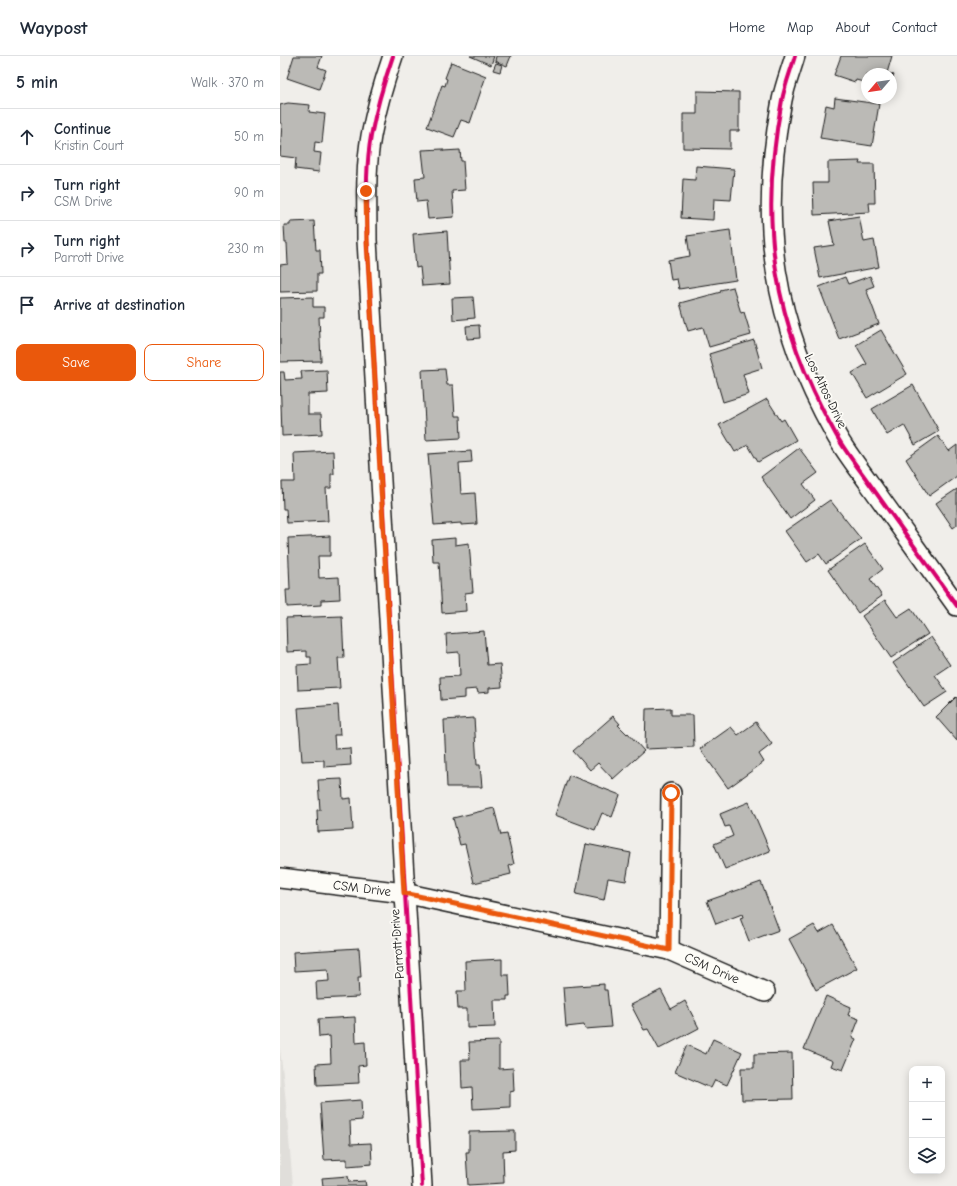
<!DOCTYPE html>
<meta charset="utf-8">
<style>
body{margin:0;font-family:"Comic Neue",sans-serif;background:#f2f2f3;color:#1f2937}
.controls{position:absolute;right:12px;bottom:12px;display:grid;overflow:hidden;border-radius:8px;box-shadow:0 2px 10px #0003}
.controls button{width:36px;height:36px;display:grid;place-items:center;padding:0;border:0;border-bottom:1px solid #e0e1e3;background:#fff;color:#1f2937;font:20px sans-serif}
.compass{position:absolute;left:581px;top:12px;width:36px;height:36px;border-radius:50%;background:#fff;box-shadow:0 2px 10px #0003;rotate:241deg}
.stop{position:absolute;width:12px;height:12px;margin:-9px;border:3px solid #ea580c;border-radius:50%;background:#fff}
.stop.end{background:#ea580c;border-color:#fff;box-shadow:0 1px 4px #0008}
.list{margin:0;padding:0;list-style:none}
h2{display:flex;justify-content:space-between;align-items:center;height:52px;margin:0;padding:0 16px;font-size:17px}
h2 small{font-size:13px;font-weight:400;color:#747a83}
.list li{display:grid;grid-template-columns:26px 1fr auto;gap:12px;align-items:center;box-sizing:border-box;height:56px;padding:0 16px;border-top:1px solid #e0e1e3}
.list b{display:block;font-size:15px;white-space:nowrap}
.list p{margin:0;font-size:13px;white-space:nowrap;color:#747a83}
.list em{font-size:13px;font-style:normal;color:#747a83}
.actions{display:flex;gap:8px;padding:12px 16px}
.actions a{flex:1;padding:9px 0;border:1px solid #ea580c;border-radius:8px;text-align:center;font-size:14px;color:#ea580c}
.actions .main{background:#ea580c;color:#fff}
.icon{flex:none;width:22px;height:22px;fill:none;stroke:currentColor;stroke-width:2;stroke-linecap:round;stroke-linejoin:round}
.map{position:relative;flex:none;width:677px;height:1130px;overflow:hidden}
header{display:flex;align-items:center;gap:24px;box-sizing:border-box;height:56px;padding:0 20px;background:#fff;border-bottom:1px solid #e0e1e3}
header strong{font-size:19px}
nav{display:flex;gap:22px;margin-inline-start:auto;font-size:14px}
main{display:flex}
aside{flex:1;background:#fff}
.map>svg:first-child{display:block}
.built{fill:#e0deda}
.building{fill:#bbbab6;stroke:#1c1c1c}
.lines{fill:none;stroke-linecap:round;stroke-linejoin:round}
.minor-casing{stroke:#1c1c1c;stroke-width:22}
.minor{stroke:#fdfcf7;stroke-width:19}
.cycleway-casing{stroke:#fdfcf7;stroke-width:6}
.cycleway{stroke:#d6006c;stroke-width:4}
.route{stroke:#ea580c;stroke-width:5}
.labels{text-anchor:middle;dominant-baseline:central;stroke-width:3.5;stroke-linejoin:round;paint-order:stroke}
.street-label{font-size:13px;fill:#1c1c1c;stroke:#fdfcf7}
</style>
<header>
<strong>Waypost</strong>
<nav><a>Home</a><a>Map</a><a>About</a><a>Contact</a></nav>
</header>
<main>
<aside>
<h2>5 min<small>Walk · 370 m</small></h2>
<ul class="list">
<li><svg class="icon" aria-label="ahead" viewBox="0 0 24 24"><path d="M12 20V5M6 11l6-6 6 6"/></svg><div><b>Continue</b><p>Kristin Court</p></div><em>50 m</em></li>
<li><svg class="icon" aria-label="right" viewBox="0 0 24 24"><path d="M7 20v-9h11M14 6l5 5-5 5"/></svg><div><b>Turn right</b><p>CSM Drive</p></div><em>90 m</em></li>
<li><svg class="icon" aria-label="right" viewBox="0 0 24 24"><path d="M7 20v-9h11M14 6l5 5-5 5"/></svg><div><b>Turn right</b><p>Parrott Drive</p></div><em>230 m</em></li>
<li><svg class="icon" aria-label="arrive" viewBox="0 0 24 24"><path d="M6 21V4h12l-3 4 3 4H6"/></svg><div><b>Arrive at destination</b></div></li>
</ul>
<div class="actions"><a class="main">Save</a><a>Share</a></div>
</aside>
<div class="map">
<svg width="677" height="1130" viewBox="0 0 677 1130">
<rect width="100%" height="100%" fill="#f0eeea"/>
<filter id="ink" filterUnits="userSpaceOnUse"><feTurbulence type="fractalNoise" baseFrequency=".025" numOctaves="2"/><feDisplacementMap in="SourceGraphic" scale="8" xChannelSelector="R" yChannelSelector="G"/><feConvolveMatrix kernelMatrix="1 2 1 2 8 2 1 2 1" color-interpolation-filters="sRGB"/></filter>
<g filter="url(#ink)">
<path class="built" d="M 0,993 L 5,1037 L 13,1130 L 0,1130 Z"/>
<g class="building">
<path d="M 14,0 L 42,0 L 38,11 L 46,14 L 39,33 L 7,22 Z"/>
<path d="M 190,0 L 214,0 L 211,9 Z"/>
<path d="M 216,0 L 231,0 L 227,10 L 215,5 Z"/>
<path d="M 561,0 L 612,0 L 607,17 L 614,19 L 611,26 L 611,18 L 587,18 L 587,27 L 576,24 L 575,26 L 554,19 Z"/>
<path d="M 171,6 L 206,20 L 190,67 L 181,64 L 174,81 L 147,71 L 162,29 L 165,30 L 167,23 L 165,22 Z"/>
<path d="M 216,7 L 222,9 L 220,16 L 213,14 Z"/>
<path d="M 417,35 L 459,36 L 459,75 L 450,75 L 450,93 L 403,92 L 403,58 L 417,58 Z"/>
<path d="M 555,42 L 599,48 L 592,90 L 540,82 L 546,49 L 554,51 Z"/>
<path d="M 8,47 L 30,49 L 29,56 L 45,58 L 42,87 L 35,86 L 34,96 L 41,97 L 39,116 L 15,113 L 16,102 L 0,100 L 2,67 L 0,67 L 0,49 Z"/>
<path d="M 163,93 L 163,95 L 180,94 L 181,105 L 183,105 L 185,134 L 172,135 L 174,161 L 148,163 L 146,145 L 137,146 L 135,122 L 145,121 L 142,94 Z"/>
<path d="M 580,105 L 579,108 L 594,108 L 595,147 L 589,147 L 590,156 L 534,159 L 533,127 L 548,127 L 548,106 Z"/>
<path d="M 416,110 L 454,113 L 451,144 L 434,143 L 433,164 L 401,162 L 403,123 L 415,124 Z"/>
<path d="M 579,160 L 584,186 L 594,184 L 599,211 L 540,222 L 534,192 L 554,189 L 549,165 Z"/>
<path d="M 34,165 L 36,194 L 40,194 L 41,218 L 37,218 L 37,235 L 0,236 L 0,209 L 8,208 L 7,187 L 5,187 L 4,169 L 10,169 L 10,166 Z"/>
<path d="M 450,174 L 456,224 L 399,233 L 397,223 L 391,224 L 388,204 L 410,200 L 407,180 Z"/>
<path d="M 167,175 L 170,228 L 142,230 L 140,211 L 136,212 L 133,178 Z"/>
<path d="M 590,220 L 594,230 L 586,233 L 599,268 L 559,283 L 539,231 L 565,221 L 568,228 Z"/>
<path d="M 453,231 L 461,257 L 464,256 L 471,279 L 429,291 L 423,271 L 408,275 L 400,247 L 441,236 L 440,234 Z"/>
<path d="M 33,241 L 33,251 L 44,251 L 44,261 L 39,261 L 41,305 L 0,306 L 0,242 Z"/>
<path d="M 193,241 L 195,262 L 173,264 L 172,242 Z"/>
<path d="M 199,269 L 200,282 L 187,283 L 186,270 Z"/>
<path d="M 601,274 L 627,318 L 587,342 L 572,317 L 587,308 L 576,289 Z"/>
<path d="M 474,284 L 482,312 L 463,318 L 469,338 L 443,346 L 429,298 Z"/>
<path d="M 165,313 L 167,329 L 173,329 L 175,360 L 180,360 L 181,382 L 146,384 L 142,314 Z"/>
<path d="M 47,314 L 48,337 L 28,338 L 28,358 L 41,358 L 42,378 L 2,380 L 0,316 L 4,316 L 5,324 L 22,323 L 21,315 Z"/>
<path d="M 633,329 L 659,375 L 635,389 L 624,369 L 607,379 L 592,353 Z"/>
<path d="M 487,343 L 501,365 L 504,363 L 516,384 L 478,406 L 468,389 L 455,396 L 439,369 Z"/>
<path d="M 658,380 L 669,395 L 677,389 L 677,420 L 649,440 L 626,403 Z"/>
<path d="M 519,392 L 538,417 L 523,428 L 535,444 L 510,463 L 481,421 Z"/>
<path d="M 53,395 L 54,418 L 51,418 L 51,432 L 46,432 L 48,465 L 7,467 L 6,453 L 3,453 L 2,426 L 15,426 L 14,397 Z"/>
<path d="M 191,395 L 192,406 L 179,407 L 181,438 L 195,437 L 197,468 L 181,469 L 181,467 L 154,469 L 148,398 Z"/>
<path d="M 677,433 L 677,469 L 673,472 L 656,447 Z"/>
<path d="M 550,444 L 581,483 L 546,508 L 539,498 L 527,506 L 505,475 Z"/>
<path d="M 50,480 L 50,500 L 38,500 L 39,522 L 59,521 L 60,543 L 41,544 L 41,549 L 7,551 L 6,534 L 10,534 L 8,482 Z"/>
<path d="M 175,482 L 175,489 L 189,487 L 193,536 L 185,537 L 186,555 L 162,557 L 159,506 L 153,506 L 152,484 Z"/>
<path d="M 585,488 L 603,513 L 590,523 L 602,540 L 578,557 L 548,514 Z"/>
<path d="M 605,544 L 617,561 L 631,552 L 648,578 L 611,602 L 582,560 Z"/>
<path d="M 62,560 L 64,602 L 58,602 L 60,632 L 18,634 L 17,609 L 31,608 L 31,601 L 27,601 L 27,595 L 7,596 L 6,562 Z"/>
<path d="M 204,575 L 207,609 L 220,608 L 222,631 L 209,632 L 209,636 L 198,637 L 197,633 L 185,634 L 185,642 L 161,644 L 160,621 L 180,620 L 179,596 L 167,597 L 166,578 Z"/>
<path d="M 651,581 L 670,609 L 655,619 L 667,636 L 644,651 L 613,607 Z"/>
<path d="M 676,641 L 677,642 L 677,685 L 656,661 Z"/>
<path d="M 58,649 L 60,679 L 54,679 L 55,693 L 70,692 L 71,709 L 44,711 L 44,704 L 22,705 L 18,652 Z"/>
<path d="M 391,652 L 391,659 L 413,659 L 414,691 L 365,693 L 366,653 Z"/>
<path d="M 333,660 L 340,668 L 338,669 L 347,678 L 348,677 L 364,695 L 333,723 L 318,707 L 310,714 L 293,695 Z"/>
<path d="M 194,662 L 197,709 L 200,709 L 202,731 L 167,731 L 164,664 Z"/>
<path d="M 476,666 L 492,688 L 479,698 L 484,706 L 448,732 L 420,693 L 451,671 L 458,679 Z"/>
<path d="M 289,719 L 340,739 L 332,761 L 322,757 L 315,774 L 275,759 Z"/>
<path d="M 62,723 L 63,743 L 71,742 L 73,774 L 38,776 L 37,754 L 40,754 L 38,724 Z"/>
<path d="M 469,746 L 490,795 L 445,813 L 434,788 L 453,780 L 449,770 L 445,771 L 440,758 Z"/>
<path d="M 214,752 L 221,779 L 227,778 L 234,808 L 229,810 L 231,818 L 194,827 L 185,788 L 180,789 L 173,762 Z"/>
<path d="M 306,788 L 351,797 L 346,825 L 328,822 L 324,844 L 296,838 Z"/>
<path d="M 481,826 L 499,874 L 469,885 L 460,862 L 463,861 L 462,858 L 436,868 L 427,845 Z"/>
<path d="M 534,869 L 539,877 L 553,869 L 577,912 L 536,934 L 509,883 Z"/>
<path d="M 79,892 L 81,921 L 78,921 L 79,941 L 37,943 L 36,926 L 49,925 L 48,913 L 14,915 L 13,896 Z"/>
<path d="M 222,903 L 222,919 L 229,919 L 230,940 L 227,940 L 227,944 L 214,944 L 215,971 L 187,972 L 187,953 L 178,953 L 177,935 L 186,935 L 185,905 Z"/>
<path d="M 324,928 L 324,934 L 327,934 L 331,971 L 305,973 L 304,969 L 286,971 L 283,931 Z"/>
<path d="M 381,934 L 391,953 L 405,945 L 419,972 L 379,993 L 368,973 L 364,974 L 351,949 Z"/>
<path d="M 546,940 L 571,951 L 568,959 L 579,963 L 572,981 L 576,983 L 563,1014 L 551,1010 L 553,1005 L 524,993 Z"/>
<path d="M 75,961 L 76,987 L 85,986 L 86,1009 L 78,1010 L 79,1027 L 37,1029 L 36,1008 L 51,1007 L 50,980 L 39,981 L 38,963 Z"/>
<path d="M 433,983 L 462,996 L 447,1029 L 435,1024 L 431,1032 L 395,1016 L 407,989 L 426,998 Z"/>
<path d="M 219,985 L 219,1013 L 233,1012 L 234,1035 L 230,1036 L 230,1051 L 193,1053 L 192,1031 L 182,1032 L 181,1004 L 190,1004 L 189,986 Z"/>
<path d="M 512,997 L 513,1043 L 462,1044 L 461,1012 L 474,1012 L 474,998 Z"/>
<path d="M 81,1044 L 82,1064 L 70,1065 L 71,1088 L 91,1087 L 92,1108 L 67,1110 L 67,1103 L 44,1104 L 40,1047 Z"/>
<path d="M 235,1075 L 235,1094 L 223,1095 L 224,1127 L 188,1129 L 186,1096 L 189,1096 L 189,1076 Z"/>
<path d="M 68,1120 L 69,1126 L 85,1125 L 86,1130 L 43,1130 L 42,1122 Z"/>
</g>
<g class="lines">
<defs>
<g id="minor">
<path d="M 113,0 C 104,26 96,53 91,80 C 85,114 87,150 87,184 L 142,1130"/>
<path d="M 515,0 C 511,14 505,29 502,44 C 478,167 493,267 555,377 C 564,394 577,410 589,427 C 618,468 648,509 677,550"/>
<path d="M 0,822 L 124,837 L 389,894 L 485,936"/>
<path d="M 389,894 L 391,737"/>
</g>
</defs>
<use href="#minor" class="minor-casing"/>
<use href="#minor" class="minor"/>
<defs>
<g id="cycleway">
<path d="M 113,0 C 104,26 96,53 91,80 C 85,114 87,150 87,184 L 142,1130"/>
<path d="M 515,0 C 511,14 505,29 502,44 C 478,167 493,267 555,377 C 564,394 577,410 589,427 C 618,468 648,509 677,550"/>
</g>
</defs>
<use href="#cycleway" class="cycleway-casing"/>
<use href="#cycleway" class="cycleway"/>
</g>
</g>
<g class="lines" filter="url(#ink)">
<path class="route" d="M 86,135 L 87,184 L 124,837 L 389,894 L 391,737"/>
</g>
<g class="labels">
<g class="street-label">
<text transform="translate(546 335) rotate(64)">Los Altos Drive</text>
<text transform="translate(82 832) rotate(7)">CSM Drive</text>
<text transform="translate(117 888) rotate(-94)">Parrott Drive</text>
<text transform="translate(432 912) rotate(24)">CSM Drive</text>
</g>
</g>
</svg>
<div class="controls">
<button>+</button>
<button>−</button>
<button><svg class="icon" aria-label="layers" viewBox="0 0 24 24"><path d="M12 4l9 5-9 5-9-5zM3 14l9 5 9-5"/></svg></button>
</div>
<svg class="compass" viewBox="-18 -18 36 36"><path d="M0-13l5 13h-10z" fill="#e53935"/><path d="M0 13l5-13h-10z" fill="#747a83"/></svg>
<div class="stop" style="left:391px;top:737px"></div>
<div class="stop end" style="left:86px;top:135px"></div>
</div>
</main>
